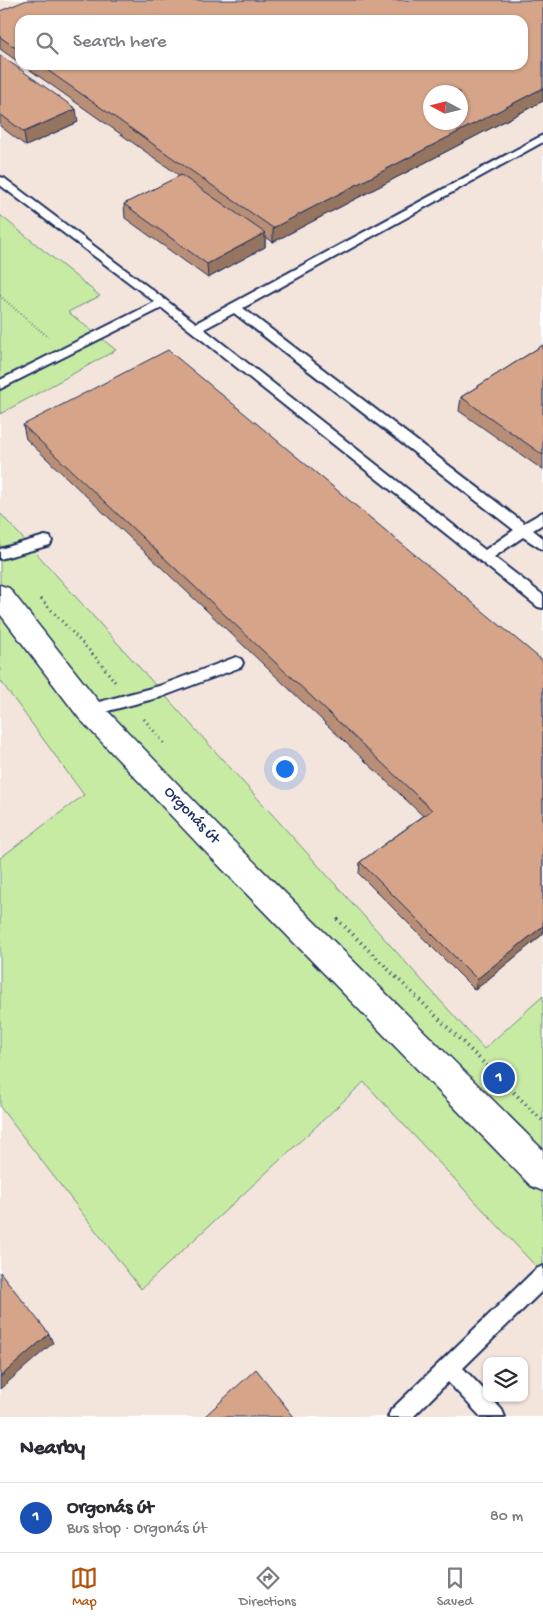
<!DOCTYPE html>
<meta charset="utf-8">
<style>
body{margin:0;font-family:"Gochi Hand",sans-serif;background:#f2f2f3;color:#2b2b33}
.controls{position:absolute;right:15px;bottom:15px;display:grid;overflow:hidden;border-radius:10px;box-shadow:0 1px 4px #0004}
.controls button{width:45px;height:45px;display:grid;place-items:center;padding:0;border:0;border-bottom:1px solid #e1e1e2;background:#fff;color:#2b2b33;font:25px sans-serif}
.compass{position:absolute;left:423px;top:85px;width:45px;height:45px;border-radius:50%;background:#fff;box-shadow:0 1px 4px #0004;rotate:277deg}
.you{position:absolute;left:284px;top:768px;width:18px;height:18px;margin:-12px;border:4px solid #fff;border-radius:50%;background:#1a73e8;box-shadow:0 0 0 8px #1a73e833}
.badge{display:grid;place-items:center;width:32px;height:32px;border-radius:50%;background:#b45309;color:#fff;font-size:16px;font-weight:700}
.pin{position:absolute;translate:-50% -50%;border:2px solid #fff;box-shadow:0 1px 5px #0006}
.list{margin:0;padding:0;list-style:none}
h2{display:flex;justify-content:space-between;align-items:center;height:65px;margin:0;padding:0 20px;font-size:21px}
h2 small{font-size:16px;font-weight:400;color:#7c7c81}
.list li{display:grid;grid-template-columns:32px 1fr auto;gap:15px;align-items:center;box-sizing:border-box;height:70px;padding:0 20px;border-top:1px solid #e1e1e2}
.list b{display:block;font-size:19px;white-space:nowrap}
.list p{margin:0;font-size:16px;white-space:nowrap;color:#7c7c81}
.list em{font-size:16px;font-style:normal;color:#7c7c81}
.icon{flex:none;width:28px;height:28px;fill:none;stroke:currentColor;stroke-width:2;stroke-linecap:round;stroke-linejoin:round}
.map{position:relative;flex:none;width:543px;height:1417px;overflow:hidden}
.search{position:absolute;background:#fff;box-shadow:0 1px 4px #0004;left:15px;right:15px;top:15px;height:55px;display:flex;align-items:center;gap:12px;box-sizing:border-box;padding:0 18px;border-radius:15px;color:#7c7c81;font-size:19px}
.sheet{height:135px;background:#fff}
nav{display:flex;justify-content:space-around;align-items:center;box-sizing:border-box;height:70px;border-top:1px solid #e1e1e2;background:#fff;font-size:14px;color:#7c7c81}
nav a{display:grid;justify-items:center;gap:2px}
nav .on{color:#b45309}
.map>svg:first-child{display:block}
.built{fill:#f3e4dc;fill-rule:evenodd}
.green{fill:#c8eba4;stroke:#728d81}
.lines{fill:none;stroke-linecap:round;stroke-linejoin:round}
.lane-casing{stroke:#1b2f5e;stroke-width:4}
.street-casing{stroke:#1b2f5e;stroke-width:3}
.path-far2{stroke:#1b2f5e;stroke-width:2.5;stroke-dasharray:0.5 2.5;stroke-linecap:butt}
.path-far1{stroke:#1b2f5e;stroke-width:3;stroke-dasharray:1 4;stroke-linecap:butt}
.path{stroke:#1b2f5e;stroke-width:4;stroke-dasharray:1 4.5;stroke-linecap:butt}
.lane{fill:#fff;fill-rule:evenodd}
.street{fill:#fff;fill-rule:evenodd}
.wall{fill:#b88e76;stroke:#1b2f5e}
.shaded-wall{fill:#967460;stroke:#1b2f5e}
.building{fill:#d6a589;stroke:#1b2f5e;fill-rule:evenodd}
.labels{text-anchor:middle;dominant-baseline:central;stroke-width:4;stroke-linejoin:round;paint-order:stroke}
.street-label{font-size:16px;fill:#1b2f5e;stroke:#fff}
</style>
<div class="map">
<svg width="543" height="1417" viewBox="0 0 543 1417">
<rect width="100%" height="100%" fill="#fff"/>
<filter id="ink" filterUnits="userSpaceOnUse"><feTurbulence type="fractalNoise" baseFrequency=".02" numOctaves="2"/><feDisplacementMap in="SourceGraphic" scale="10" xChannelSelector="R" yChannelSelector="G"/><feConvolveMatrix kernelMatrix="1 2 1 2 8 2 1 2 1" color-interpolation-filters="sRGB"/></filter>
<g filter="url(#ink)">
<g class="built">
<path d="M 0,0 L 543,0 L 543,996 L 484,1049 L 0,513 L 0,414 L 115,350 L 68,311 L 99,296 L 0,215 ZM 20,20 L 523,20 L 523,65 L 20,65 ZM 430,92 L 460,92 L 460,122 L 430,122 Z"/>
<path d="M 0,680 L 85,795 L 0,858 Z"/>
<path d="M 365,1082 L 543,1274 L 543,1417 L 0,1417 L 0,1107 L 141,1288 ZM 487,1361 L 524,1361 L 524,1398 L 487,1398 Z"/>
</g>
<g class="green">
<path d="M 0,215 L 100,296 L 68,312 L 116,350 L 0,414 Z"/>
<path d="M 0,513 L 484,1049 L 543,996 L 543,1274 L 364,1082 L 141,1289 L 0,1107 L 0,858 L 84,795 L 0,680 Z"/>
</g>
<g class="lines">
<defs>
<g id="lane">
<path d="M 543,135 L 543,142 L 243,308 L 524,523 L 543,512 L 543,524 L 533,530 L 543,538 L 543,550 L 523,537 L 494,557 L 543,595 L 543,608 L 538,607 L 162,308 L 0,389 L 0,380 L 155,302 L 0,185 L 0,177 L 4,178 L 196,323 ZM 234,313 L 514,530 L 485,550 L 204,329 Z"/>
<path d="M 45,536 L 50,537 L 52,541 L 50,545 L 0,559 L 0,549 Z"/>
<path d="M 236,657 L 241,659 L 243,663 L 241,667 L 161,697 L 89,716 L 84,714 L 81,710 L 84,706 L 159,686 Z"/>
<path d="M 543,1266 L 543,1290 L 463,1368 L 487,1393 L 487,1398 L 491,1398 L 502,1410 L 505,1417 L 481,1417 L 448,1382 L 413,1417 L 388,1417 L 391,1410 L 536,1269 Z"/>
</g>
<path id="street" d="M 0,585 L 9,588 L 99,702 L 218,826 L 543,1150 L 543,1191 L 531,1186 L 198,844 L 79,718 L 0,614 Z"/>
</defs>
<use href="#lane" class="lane-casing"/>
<use href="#street" class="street-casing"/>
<path class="path-far2" d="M 0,296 L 48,337"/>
<g class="path-far1">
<path d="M 41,599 L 100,662 L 115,682"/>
<path d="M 144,719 L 164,743"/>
</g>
<path class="path" d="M 337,919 L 543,1121"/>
<use href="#lane" class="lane"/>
<use href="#street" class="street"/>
</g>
<g class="wall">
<path d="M 543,0 L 543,101 L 273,242 L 265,237 L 265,247 L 208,278 L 125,218 L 124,204 L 180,176 L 23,65 L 523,65 L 20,20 L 20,63 L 0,49 L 0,11 Z"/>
<path d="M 0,55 L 78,122 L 26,146 L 0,126 Z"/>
<path d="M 543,345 L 543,470 L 459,411 L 461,397 Z"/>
<path d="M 23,425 L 543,661 L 543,934 L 475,990 L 359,874 L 360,862 L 423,816 L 26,439 Z"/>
</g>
<g class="shaded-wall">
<path d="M 543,88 L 543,101 L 273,242 L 273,228 Z"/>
<path d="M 76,109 L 78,122 L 26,146 L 24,132 Z"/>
<path d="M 265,233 L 265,247 L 208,278 L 207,264 Z"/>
<path d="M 543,926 L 543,934 L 475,990 L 477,979 Z"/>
<path d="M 49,1334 L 53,1343 L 0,1389 L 0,1377 Z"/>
</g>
<g class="building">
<path d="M 27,0 L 543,0 L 543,88 L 273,228 L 40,65 L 523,65 L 523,20 L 20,20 L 20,51 L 0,37 L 0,11 ZM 430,92 L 460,92 L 460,122 L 430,122 Z"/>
<path d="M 0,55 L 76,109 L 24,132 L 0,114 Z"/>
<path d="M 181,175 L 265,233 L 207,264 L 124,204 Z"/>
<path d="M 543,345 L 543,455 L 461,397 Z"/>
<path d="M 168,350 L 543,661 L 543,926 L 477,979 L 360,862 L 432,810 L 23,425 Z"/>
<path d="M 0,1272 L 49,1334 L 0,1377 Z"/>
<path d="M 256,1369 L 294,1417 L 204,1417 Z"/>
</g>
</g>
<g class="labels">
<g class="street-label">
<text transform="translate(191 816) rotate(46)">Orgonás út</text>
</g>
</g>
</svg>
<div class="controls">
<button><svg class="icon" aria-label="layers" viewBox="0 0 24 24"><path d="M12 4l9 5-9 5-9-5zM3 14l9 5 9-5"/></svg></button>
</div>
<svg class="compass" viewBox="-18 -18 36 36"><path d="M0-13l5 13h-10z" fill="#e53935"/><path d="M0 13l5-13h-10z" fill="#7c7c81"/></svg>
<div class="you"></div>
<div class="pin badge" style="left:499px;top:1078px;background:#1a4fb4">1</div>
<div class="search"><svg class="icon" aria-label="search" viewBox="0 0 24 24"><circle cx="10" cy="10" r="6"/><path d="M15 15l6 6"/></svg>Search here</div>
</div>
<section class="sheet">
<h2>Nearby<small></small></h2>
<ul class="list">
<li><span class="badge" style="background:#1a4fb4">1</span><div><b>Orgonás út</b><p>Bus stop · Orgonás út</p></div><em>80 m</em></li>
</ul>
</section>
<nav>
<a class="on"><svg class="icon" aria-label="map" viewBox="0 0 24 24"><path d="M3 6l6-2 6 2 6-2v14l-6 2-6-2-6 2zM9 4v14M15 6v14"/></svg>Map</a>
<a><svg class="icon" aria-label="directions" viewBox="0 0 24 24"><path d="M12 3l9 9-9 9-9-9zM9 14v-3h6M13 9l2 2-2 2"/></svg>Directions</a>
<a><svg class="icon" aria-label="saved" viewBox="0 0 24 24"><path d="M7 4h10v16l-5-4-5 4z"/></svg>Saved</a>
</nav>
